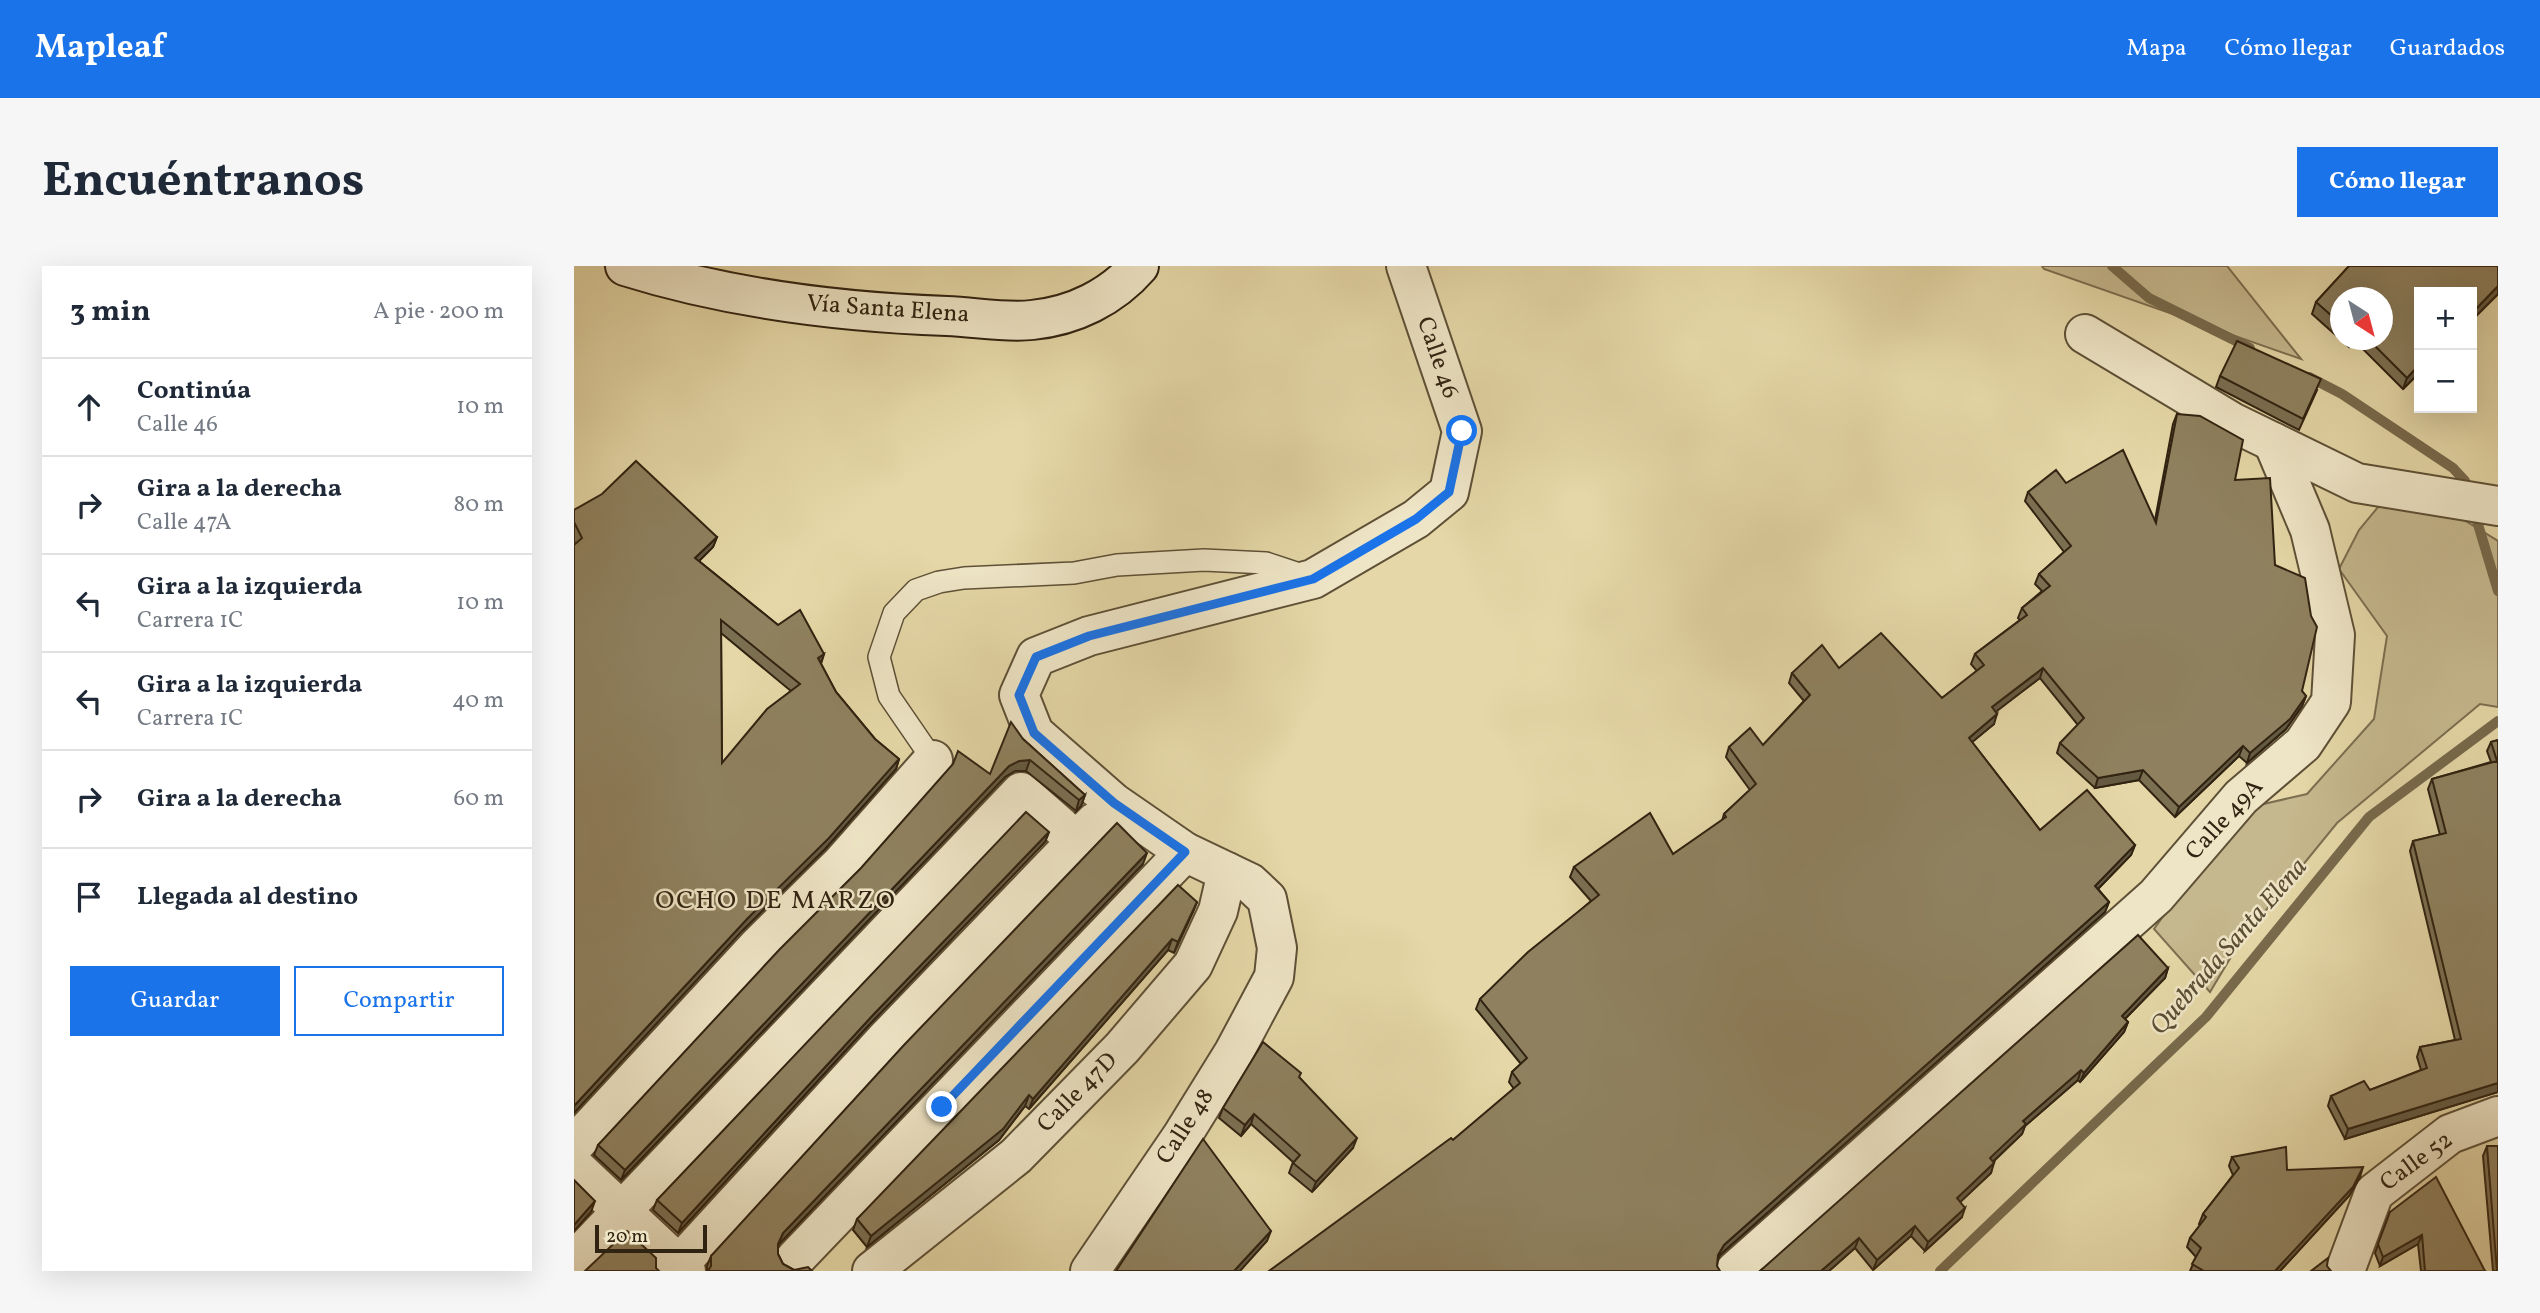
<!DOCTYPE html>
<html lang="es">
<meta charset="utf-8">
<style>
body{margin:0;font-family:Vollkorn,serif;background:#f6f6f7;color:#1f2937}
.controls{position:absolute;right:21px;top:21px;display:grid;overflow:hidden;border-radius:0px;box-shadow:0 7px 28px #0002}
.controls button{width:63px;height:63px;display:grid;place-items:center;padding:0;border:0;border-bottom:2px solid #e0e1e3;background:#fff;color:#1f2937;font:35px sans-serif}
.compass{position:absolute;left:1756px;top:21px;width:63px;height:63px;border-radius:50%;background:#fff;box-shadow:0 7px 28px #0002;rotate:144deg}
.scale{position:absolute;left:21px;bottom:18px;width:112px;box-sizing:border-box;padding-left:7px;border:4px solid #312311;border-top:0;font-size:19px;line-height:24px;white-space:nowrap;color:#312311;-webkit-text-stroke:5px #eee5c6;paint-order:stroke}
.stop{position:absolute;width:21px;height:21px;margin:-16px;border:5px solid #1a73e8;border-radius:50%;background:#fff}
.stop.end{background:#1a73e8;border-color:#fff;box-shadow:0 2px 7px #0008}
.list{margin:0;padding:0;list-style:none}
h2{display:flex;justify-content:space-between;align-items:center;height:91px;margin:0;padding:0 28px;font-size:30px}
h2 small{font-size:23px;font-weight:400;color:#747a83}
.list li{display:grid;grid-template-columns:46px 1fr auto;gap:21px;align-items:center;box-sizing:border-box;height:98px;padding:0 28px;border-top:2px solid #e0e1e3}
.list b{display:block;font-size:26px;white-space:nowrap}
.list p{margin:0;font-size:23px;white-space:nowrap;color:#747a83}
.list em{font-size:23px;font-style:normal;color:#747a83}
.actions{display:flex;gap:14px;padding:21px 28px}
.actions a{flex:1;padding:16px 0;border:2px solid #1a73e8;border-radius:0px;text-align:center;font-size:24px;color:#1a73e8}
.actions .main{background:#1a73e8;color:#fff}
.icon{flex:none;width:38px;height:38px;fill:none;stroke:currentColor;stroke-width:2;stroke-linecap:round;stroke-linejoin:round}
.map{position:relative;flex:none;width:1924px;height:1005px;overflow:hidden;border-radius:0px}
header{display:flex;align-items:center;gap:42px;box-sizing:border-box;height:98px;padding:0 35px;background:#1a73e8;color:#fff}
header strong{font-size:33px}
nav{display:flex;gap:38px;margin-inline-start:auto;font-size:24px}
.intro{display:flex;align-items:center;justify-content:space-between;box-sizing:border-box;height:168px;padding:0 42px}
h1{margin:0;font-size:49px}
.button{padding:18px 32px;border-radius:0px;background:#1a73e8;color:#fff;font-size:24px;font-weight:700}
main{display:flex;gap:42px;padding:0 42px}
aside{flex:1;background:#fff;border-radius:0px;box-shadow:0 7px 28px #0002}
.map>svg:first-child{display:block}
.green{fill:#c6b88e;stroke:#7c6e50;stroke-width:2}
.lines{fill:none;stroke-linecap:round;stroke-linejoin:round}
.stream{stroke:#786a4c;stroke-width:10}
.lane-casing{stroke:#5e5036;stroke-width:24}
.street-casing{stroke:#5e5036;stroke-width:42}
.secondary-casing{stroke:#312311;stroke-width:42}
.lane{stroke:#eee5c6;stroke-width:21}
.street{stroke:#eee5c6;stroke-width:38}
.secondary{stroke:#eee5c6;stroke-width:38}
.wall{fill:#7b6f52;stroke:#312311;stroke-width:2;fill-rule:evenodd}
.shaded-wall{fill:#645a42;stroke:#312311;stroke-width:2}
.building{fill:#8f815f;stroke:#312311;stroke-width:2;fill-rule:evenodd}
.route{stroke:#1a73e8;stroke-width:9}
.labels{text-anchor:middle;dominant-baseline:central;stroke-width:5;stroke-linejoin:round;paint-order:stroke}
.street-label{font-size:24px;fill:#312311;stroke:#eee5c6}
.neighbourhood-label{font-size:26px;letter-spacing:2px;fill:#312311;stroke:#eee5c6}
.water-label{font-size:26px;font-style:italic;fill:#5b4d34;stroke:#eee5c6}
</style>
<header>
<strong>Mapleaf</strong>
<nav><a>Mapa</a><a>Cómo llegar</a><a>Guardados</a></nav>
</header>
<div class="intro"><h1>Encuéntranos</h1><a class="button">Cómo llegar</a></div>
<main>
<aside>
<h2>3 min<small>A pie · 200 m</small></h2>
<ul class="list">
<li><svg class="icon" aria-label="ahead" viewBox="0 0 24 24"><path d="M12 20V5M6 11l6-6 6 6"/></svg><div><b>Continúa</b><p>Calle 46</p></div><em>10 m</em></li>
<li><svg class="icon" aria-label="right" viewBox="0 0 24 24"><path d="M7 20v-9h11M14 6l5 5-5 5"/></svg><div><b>Gira a la derecha</b><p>Calle 47A</p></div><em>80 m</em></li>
<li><svg class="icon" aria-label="left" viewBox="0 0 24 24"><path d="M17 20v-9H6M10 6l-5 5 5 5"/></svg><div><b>Gira a la izquierda</b><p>Carrera 1C</p></div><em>10 m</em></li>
<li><svg class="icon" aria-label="left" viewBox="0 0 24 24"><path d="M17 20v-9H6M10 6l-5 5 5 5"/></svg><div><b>Gira a la izquierda</b><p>Carrera 1C</p></div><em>40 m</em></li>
<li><svg class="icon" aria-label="right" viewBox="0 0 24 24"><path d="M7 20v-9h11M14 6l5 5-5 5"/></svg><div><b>Gira a la derecha</b></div><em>60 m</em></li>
<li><svg class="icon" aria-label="arrive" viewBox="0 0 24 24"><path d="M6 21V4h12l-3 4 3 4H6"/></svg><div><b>Llegada al destino</b></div></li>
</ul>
<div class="actions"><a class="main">Guardar</a><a>Compartir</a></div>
</aside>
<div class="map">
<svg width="1924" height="1005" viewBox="0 0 1924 1005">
<rect width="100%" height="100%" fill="#e5d7a7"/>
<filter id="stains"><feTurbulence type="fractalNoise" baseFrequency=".00286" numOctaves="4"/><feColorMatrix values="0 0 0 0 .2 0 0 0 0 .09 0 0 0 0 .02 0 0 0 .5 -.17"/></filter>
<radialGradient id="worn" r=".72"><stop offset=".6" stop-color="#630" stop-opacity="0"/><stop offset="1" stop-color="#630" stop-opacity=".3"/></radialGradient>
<g class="green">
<path d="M 1468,0 L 1653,0 L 1727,93 L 1470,3 Z"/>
<path d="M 1809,235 L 1877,246 L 1924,275 L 1924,441 L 1906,438 L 1763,557 L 1666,676 L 1636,726 L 1580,663 L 1632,591 L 1681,540 L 1733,528 L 1800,453 L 1813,370 L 1765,303 L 1785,264 Z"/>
</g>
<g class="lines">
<g class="stream">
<path d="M 1538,0 L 1575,32 L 1676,82"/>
<path d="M 1735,111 L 1768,128 L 1879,202 L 1891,215 L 1895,226"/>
<path d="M 1900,245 L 1924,325"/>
<path d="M 1366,1005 L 1632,751 L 1795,551 L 1924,455"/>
</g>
<defs>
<path id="lane" d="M 359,494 L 315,430 L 305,391 L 320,347 L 342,324 L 365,316 L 390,312 L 500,307 L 543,299 L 630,294 L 692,297 L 734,311"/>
<g id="street">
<path d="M 1511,68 L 1658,156 L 1699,176"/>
<path d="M 0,879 L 185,679 L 267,598 L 359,494"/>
<path d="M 0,900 L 112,1005"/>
<path d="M 221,993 L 611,586"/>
<path d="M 0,995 L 447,526 L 503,575"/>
<path d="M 99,1005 L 310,775 L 521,556"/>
<path d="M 298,1005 L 442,890 L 548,782 L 619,699 L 644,645 L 653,606"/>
<path d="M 516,1005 L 608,870 L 660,786 L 700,711 L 703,682 L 693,633 L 676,617 L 611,586 L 540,537 L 460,467 L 445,429 L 462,391 L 515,370 L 739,313 L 842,253 L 875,226 L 888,165 L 832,0"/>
<path d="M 1161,1005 L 1582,630 L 1667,531 L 1729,478 L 1757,436 L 1761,369 L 1736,264 L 1699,176 L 1783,217 L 1924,240"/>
<path d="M 1771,1005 L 1800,927 L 1876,868 L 1924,850"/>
</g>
<path id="secondary" d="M 51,0 C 156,33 264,46 373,50 C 401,51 431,57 458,54 C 500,50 538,31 565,0"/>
</defs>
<use href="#lane" class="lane-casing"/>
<use href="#street" class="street-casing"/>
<use href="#secondary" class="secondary-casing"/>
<use href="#lane" class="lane"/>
<use href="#street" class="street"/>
<use href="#secondary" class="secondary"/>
</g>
<g class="wall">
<path d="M 1775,0 L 1924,0 L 1924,28 L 1898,54 L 1898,26 L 1845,26 L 1845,107 L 1829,123 L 1780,74 L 1775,81 L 1738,48 L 1742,36 ZM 1767,32 L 1809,32 L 1809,74 L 1767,74 Z"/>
<path d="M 1646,110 L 1743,124 L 1725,164 L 1642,121 Z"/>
<path d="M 1603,148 L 1661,214 L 1701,299 L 1728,425 L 1732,430 L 1728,440 L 1712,463 L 1673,497 L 1665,490 L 1601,551 L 1565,514 L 1521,522 L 1483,487 L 1486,477 L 1504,459 L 1466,412 L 1421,445 L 1420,458 L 1398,476 L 1466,564 L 1561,579 L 1557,589 L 1524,623 L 1535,636 L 1531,646 L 1146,989 L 1144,993 L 1143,1000 L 879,874 L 940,823 L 935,816 L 938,806 L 947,798 L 902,743 L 906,733 L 1017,635 L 996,611 L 1000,601 L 1099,588 L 1148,555 L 1150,548 L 1176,524 L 1152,491 L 1155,481 L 1189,479 L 1230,435 L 1215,417 L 1218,407 L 1265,402 L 1368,432 L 1403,405 L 1397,398 L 1401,388 L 1446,354 L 1444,352 L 1448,342 L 1468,325 L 1461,318 L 1465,308 L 1490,286 L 1451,235 L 1454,226 L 1492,217 L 1581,254 L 1599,158 Z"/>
<path d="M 0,244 L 143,271 L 139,281 L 125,295 L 204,359 L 250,388 L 247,398 L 262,426 L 301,473 L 325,493 L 322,503 L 251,583 L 169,664 L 0,275 ZM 147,367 L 217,425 L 148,497 Z"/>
<path d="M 449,473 L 511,529 L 507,540 L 502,545 L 452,505 L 441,505 L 431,511 L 47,914 L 20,889 L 24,879 L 416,508 Z"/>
<path d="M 1924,474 L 1924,826 L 1771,873 L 1754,840 L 1757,830 L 1796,824 L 1847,804 L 1843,791 L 1846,781 L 1881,774 L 1836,585 L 1839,575 L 1866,569 L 1854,523 L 1858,513 L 1917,496 L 1913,485 L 1917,476 Z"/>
<path d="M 475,566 L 471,576 L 294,760 L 104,967 L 79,944 L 83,934 Z"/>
<path d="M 569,598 L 205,978 L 204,981 L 204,988 L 209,998 L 220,1004 L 238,1005 L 133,1005 L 133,1000 L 137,990 Z"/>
<path d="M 623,636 L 600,687 L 594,684 L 455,843 L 451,840 L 425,874 L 293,981 L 279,964 L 283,953 Z"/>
<path d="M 1594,702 L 1591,712 L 1551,753 L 1554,756 L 1550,766 L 1506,816 L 1504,814 L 1451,860 L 1448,868 L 1419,896 L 1417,907 L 1386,936 L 1388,951 L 1351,985 L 1337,970 L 1299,1004 L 1281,982 L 1255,1005 L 1186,1005 Z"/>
<path d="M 726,812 L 779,882 L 738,926 L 715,907 L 719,896 L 677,858 L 667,870 L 645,852 L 649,842 Z"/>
<path d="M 1913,880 L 1924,1005 L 1919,1005 L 1909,890 Z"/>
<path d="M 1658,891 L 1713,904 L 1786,911 L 1775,930 L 1706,1005 L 1616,1005 L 1622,991 L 1613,981 L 1616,972 L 1627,959 L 1625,958 L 1629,948 L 1659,909 L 1655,900 Z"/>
<path d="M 1816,946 L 1911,1005 L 1847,1005 L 1844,978 L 1806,1000 L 1801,987 Z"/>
</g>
<g class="shaded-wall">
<path d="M 1924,20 L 1924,28 L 1898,54 L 1898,47 Z"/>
<path d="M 1845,99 L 1845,107 L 1829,123 L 1833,112 Z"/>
<path d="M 143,271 L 139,281 L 117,303 L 121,292 Z"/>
<path d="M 250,388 L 246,399 L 244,392 Z"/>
<path d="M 1469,402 L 1466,412 L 1415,451 L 1418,441 Z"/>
<path d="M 1732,430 L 1728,440 L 1712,463 L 1673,497 L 1676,487 Z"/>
<path d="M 1423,448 L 1420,458 L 1391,482 L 1395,472 Z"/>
<path d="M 1669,480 L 1665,490 L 1601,551 L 1605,541 Z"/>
<path d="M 325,493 L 322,503 L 251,583 L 169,664 L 0,847 L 0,840 L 173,653 Z"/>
<path d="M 456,494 L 452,505 L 441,505 L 431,511 L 47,914 L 51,904 L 435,500 L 445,495 Z"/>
<path d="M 1569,504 L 1565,514 L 1521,522 L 1524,512 Z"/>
<path d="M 511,529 L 507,540 L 502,545 L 505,534 Z"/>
<path d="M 475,566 L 471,576 L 294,760 L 104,967 L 108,957 L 298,750 Z"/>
<path d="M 1561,579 L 1557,589 L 1517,630 L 1521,620 Z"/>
<path d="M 573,587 L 569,598 L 205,978 L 200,988 L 209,967 Z"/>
<path d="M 623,636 L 619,646 L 600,687 L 604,676 Z"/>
<path d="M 1535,636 L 1531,646 L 1146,989 L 1140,999 L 1144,989 L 1150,979 Z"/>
<path d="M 598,673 L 594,684 L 455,843 L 459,833 Z"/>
<path d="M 1594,702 L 1591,712 L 1544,760 L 1548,750 Z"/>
<path d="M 1554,756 L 1550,766 L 1506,816 L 1510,807 Z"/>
<path d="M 1507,804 L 1504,814 L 1451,860 L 1448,868 L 1412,902 L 1416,892 L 1449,855 Z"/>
<path d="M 1924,817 L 1924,826 L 1771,873 L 1774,863 Z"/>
<path d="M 455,829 L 451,840 L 425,874 L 293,981 L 297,970 Z"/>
<path d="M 680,848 L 677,858 L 667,870 L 671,859 Z"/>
<path d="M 783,872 L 779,882 L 738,926 L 742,916 Z"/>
<path d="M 1420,897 L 1417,907 L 1380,942 L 1383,932 Z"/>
<path d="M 1789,901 L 1786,911 L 1775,930 L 1706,1005 L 1701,1005 Z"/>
<path d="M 21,935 L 17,946 L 0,965 L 0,959 Z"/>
<path d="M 1391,942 L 1388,951 L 1351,985 L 1354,976 Z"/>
<path d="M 1341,960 L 1337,970 L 1299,1004 L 1303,994 Z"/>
<path d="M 697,965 L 693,975 L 666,1005 L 660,1005 Z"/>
<path d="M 1848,969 L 1844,978 L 1806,1000 L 1809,991 Z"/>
<path d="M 1285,972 L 1281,982 L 1255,1005 L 1247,1005 Z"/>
</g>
<g class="building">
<path d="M 1775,0 L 1924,0 L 1924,20 L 1898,47 L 1898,26 L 1845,26 L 1845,99 L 1833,112 L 1795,74 L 1809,74 L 1809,32 L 1767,32 L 1767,58 L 1742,36 Z"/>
<path d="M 1663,75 L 1747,113 L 1729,153 L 1646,110 Z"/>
<path d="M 1603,148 L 1626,150 L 1669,174 L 1661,214 L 1696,212 L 1701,299 L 1731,312 L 1737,350 L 1743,361 L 1728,425 L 1732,430 L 1716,453 L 1676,487 L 1669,480 L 1605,541 L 1569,504 L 1524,512 L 1486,477 L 1510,452 L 1469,402 L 1418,441 L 1423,448 L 1395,472 L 1466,564 L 1513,524 L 1561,579 L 1521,620 L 1535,636 L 1150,979 L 1144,989 L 1143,1000 L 1146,1005 L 695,1005 L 877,872 L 879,874 L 946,817 L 938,806 L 953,792 L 906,733 L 954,686 L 1025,629 L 1000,601 L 1076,547 L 1099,588 L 1152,551 L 1150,548 L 1182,518 L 1155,481 L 1176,462 L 1189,479 L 1236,429 L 1218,407 L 1248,379 L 1265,402 L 1307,367 L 1368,432 L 1410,399 L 1401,388 L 1453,349 L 1448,342 L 1476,320 L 1465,308 L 1497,280 L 1454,226 L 1482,204 L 1492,217 L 1549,184 L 1582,257 Z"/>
<path d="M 62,195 L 143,271 L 121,292 L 204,359 L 226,344 L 250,388 L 244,392 L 262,426 L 301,473 L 325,493 L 255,572 L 173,653 L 0,840 L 0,279 L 8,272 L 0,256 L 0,244 L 28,228 ZM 147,354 L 226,418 L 193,443 L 148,497 Z"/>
<path d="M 437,456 L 449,473 L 511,529 L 505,534 L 456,494 L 445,495 L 435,500 L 51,904 L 24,879 L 205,684 L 287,602 L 379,498 L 384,485 L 416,508 Z"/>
<path d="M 1924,474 L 1924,817 L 1774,863 L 1757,830 L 1790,815 L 1796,824 L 1853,802 L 1846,781 L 1887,773 L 1839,575 L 1872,567 L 1858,513 L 1923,495 L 1917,476 Z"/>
<path d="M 452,546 L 475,566 L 298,750 L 108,957 L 83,934 Z"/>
<path d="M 543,557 L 573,587 L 209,967 L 204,978 L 204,988 L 209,998 L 220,1004 L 234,1001 L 238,1005 L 134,1005 L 137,1000 L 137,990 L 330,779 Z"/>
<path d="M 604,619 L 623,636 L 604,676 L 598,673 L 459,833 L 455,829 L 429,863 L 297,970 L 283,953 Z"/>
<path d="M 1564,669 L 1594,702 L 1548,750 L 1554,756 L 1510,807 L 1507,804 L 1449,855 L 1452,858 L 1416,892 L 1420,897 L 1383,932 L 1391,942 L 1354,976 L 1341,960 L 1303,994 L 1285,972 L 1247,1005 L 1186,1005 Z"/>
<path d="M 689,776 L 727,807 L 725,811 L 783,872 L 742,916 L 719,897 L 726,889 L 680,848 L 671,859 L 649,842 Z"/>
<path d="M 629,873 L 697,965 L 660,1005 L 542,1005 Z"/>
<path d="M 1913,880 L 1924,880 L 1924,1005 L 1923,1005 Z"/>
<path d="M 1712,881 L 1713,904 L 1789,901 L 1779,921 L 1701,1005 L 1630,1005 L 1618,998 L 1627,982 L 1616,972 L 1632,951 L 1629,948 L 1665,902 L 1658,891 Z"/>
<path d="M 1862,911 L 1911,1005 L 1851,1005 L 1848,969 L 1809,991 L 1804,978 L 1816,946 Z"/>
<path d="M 0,914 L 21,935 L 0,959 Z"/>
<path d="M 53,965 L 82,992 L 82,1002 L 85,1005 L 11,1005 Z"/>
<path d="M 1754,992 L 1753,1000 L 1757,1005 L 1737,1005 Z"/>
</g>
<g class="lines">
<path class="route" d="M 368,841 L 611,586 L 540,537 L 460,467 L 445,429 L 462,391 L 515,370 L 739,313 L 842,253 L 875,226 L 888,165"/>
</g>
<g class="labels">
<g class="street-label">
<text transform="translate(314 44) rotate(4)">Vía Santa Elena</text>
<text transform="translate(863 92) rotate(71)">Calle 46</text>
<text transform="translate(1651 554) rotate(-47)">Calle 49A</text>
<text transform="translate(504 827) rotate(-45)">Calle 47D</text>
<text transform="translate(612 861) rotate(-57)">Calle 48</text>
<text transform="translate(1843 896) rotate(-36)">Calle 52</text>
</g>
<g class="neighbourhood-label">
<text x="202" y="635">OCHO DE MARZO</text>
</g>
<g class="water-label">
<text transform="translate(1655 681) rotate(-49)">Quebrada Santa Elena</text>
</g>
</g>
<rect width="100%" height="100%" filter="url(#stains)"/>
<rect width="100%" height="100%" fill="url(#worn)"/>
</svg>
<div class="controls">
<button>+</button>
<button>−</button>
</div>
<svg class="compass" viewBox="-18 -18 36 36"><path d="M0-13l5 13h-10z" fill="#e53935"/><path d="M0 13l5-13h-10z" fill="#747a83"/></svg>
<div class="scale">20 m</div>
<div class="stop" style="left:888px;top:165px"></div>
<div class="stop end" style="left:368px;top:841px"></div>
</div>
</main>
